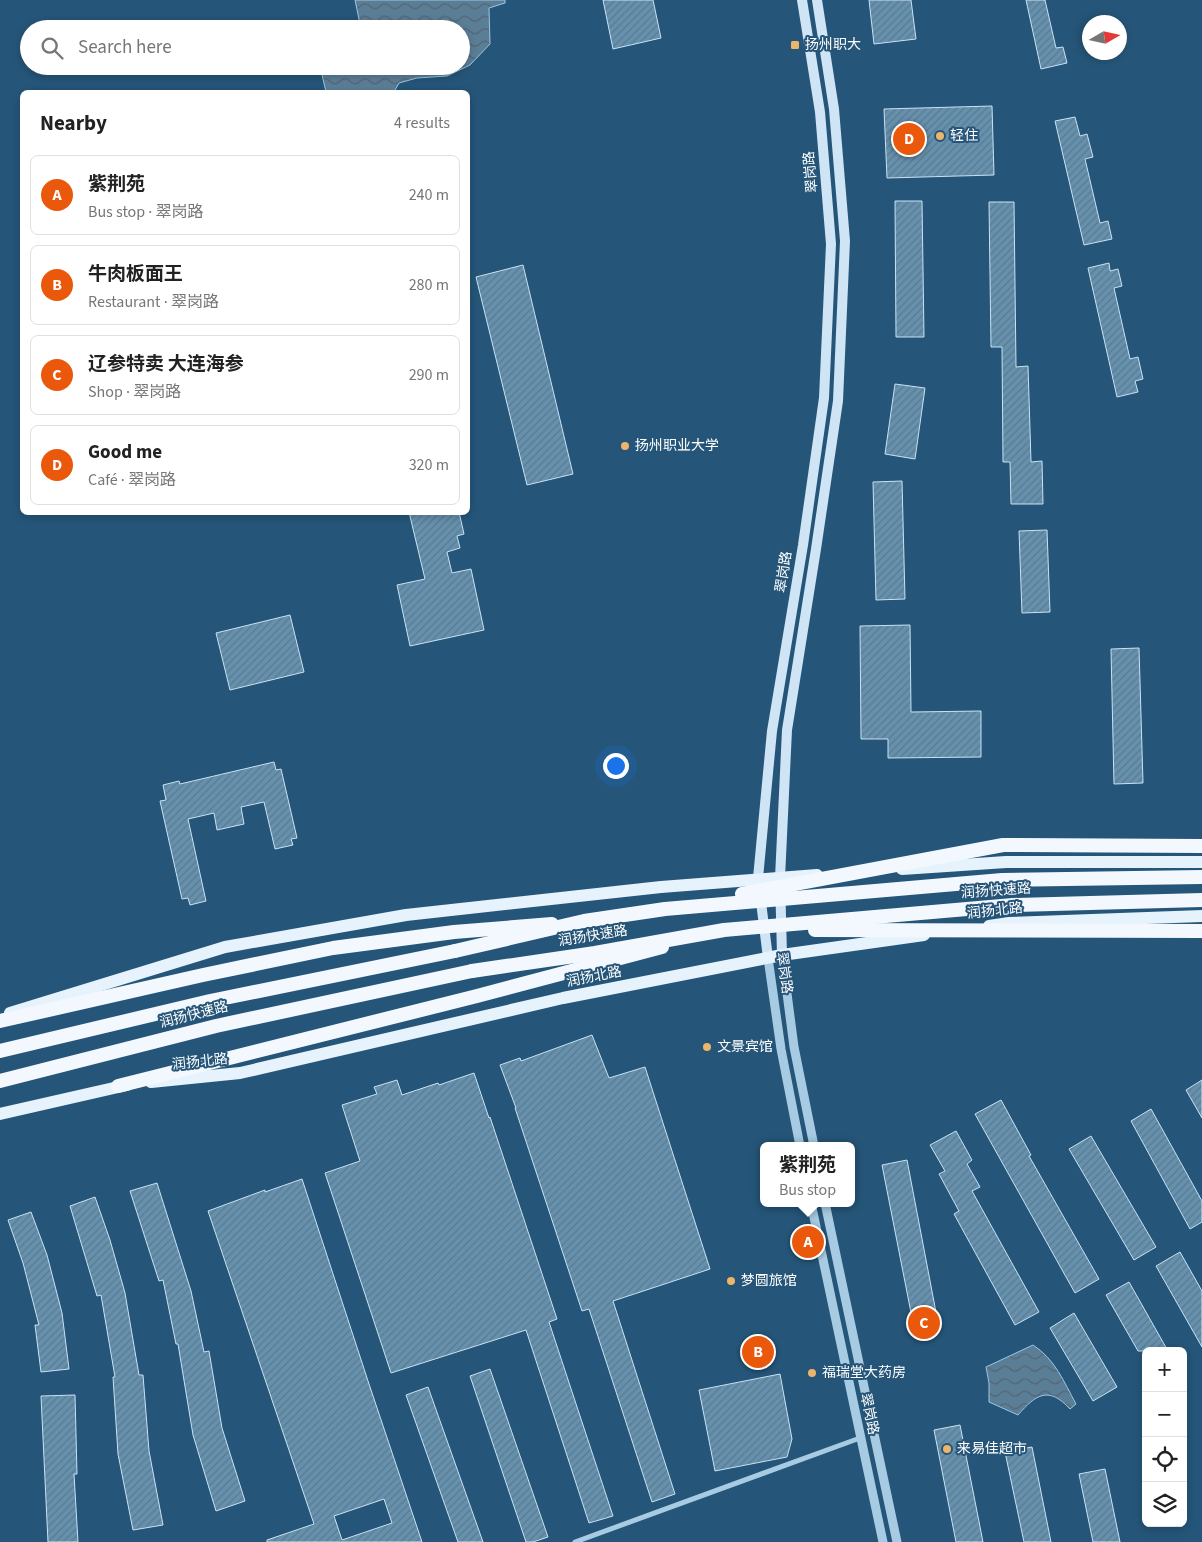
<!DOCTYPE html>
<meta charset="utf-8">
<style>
body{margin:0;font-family:"Source Sans 3","Noto Sans SC",sans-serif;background:#f6f6f6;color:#222}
.controls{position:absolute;right:15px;bottom:15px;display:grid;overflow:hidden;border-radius:8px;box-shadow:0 2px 8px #0003}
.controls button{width:45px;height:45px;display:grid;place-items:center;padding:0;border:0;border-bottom:1px solid #e0e0e0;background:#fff;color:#222;font:25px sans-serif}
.compass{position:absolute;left:1082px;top:15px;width:45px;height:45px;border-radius:50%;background:#fff;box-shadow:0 2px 8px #0003;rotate:81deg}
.you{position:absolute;left:615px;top:765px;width:18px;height:18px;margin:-12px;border:4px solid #fff;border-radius:50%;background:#1a73e8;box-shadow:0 0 0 8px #1a73e833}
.badge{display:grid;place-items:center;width:32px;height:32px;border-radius:50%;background:#ea580c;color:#fff;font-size:16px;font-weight:700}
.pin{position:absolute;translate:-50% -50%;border:2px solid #fff;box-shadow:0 1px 5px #0006}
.popup{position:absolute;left:760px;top:1142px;width:95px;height:65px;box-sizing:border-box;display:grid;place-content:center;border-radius:8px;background:#fff;filter:drop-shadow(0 1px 4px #0005);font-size:16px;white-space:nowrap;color:#767676}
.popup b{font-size:19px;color:#222}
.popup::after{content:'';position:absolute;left:50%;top:100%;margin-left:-10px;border:10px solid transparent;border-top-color:#fff}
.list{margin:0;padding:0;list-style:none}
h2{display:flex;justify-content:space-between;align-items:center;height:65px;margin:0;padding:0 20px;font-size:21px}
h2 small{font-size:16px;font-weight:400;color:#767676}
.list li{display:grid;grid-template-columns:32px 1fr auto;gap:15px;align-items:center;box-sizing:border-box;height:80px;margin:0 10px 10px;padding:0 10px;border:1px solid #e0e0e0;border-radius:8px}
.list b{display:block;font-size:19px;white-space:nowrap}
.list p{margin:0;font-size:16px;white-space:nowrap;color:#767676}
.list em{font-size:16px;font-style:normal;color:#767676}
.icon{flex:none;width:28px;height:28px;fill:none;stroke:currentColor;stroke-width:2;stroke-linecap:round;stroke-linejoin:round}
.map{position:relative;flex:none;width:1202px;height:1542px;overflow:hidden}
.search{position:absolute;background:#fff;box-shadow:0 2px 8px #0003;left:20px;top:20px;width:450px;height:55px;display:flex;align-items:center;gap:12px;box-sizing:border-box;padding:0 18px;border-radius:28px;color:#767676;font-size:19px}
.panel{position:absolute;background:#fff;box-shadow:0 2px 8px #0003;left:20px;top:90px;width:450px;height:425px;border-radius:8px}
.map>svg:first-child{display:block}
.water{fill:url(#water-waves);stroke:#9bc7e4}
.building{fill:url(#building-hatch);stroke:#c9e2f3;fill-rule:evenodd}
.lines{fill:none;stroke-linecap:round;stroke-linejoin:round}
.minor{stroke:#a7cbe3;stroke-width:5}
.tertiary{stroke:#a7cbe3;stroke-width:9}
.secondary{stroke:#cfe4f4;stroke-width:10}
.primary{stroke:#e6f2fc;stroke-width:12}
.trunk{stroke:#f2f8fe;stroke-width:14}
.trunk-bridge{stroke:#f2f8fe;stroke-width:14}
.poi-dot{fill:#edb56b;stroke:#255578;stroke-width:2}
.labels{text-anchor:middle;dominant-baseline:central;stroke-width:4;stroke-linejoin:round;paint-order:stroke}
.poi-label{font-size:14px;fill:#fff;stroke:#255578;text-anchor:start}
.street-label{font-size:14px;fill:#fff;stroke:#255578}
</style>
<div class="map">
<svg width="1202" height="1542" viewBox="0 0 1202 1542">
<defs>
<pattern id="water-waves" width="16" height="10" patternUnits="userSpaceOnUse" patternTransform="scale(1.25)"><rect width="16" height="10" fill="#5b7e97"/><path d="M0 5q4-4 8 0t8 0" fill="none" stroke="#546572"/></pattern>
<pattern id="building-hatch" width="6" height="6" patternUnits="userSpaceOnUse" patternTransform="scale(1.25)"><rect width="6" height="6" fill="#6591ae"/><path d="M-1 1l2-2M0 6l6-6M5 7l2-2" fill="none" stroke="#5c798c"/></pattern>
</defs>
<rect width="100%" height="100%" fill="#255578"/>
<g class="water">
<path d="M 355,0 L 505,0 L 505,3 L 489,8 L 490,44 L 470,65 L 447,76 L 417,78 L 399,83 L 394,92 L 326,92 L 320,66 L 461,66 L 461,29 L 361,29 Z"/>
<path d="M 1033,1345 C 1055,1359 1064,1382 1076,1404 L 1070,1409 C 1049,1386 1036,1394 1018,1415 L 989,1402 L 989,1383 L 986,1367 Z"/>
</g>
<g class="building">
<path d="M 603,0 L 653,0 L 661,38 L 613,49 Z"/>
<path d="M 869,0 L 911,0 L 916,39 L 874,44 Z"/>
<path d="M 1026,0 L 1045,0 L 1056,48 L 1063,47 L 1067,63 L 1041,69 Z"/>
<path d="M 992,106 L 994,175 L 887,178 L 884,109 Z"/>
<path d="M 1075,117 L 1080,136 L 1087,134 L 1093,157 L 1085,159 L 1100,223 L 1108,221 L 1112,239 L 1084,245 L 1055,121 Z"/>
<path d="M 895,201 L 922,201 L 924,337 L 896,337 Z"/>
<path d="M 989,202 L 1014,202 L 1016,367 L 1028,366 L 1031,462 L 1042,461 L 1043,504 L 1011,504 L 1010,462 L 1003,462 L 1002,347 L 991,347 Z"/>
<path d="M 1109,263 L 1110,271 L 1118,269 L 1122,286 L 1114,288 L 1130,359 L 1138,357 L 1143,379 L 1135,381 L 1138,392 L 1117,397 L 1088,268 Z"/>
<path d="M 523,265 L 573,474 L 527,485 L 476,277 Z"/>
<path d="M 895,384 L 925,388 L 915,459 L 885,454 Z"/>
<path d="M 902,481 L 905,599 L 876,600 L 873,482 Z"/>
<path d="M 409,512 L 459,512 L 464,534 L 457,536 L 460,548 L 447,552 L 452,573 L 471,569 L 484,630 L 410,646 L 397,585 L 425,579 Z"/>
<path d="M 1047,530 L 1050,612 L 1022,613 L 1019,531 Z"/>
<path d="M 290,615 L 304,672 L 230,690 L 216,633 Z"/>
<path d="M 910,625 L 911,712 L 981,711 L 981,757 L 888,758 L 888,739 L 861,739 L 860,626 Z"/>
<path d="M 1139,648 L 1143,783 L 1114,784 L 1111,649 Z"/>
<path d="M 274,762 L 276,770 L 281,769 L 297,838 L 291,839 L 293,845 L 275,849 L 264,802 L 241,807 L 244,824 L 217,830 L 214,813 L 188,819 L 206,901 L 190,905 L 188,898 L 182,899 L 160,801 L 166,800 L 163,785 L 179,781 L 180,784 Z"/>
<path d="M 592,1035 L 609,1078 L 645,1067 L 710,1269 L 613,1301 L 675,1494 L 652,1502 L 589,1309 L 582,1311 L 515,1108 L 516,1108 L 500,1065 L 520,1058 L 521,1061 Z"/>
<path d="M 474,1073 L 489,1118 L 490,1117 L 557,1319 L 549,1322 L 613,1516 L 589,1523 L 526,1330 L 391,1373 L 325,1173 L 360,1161 L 342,1105 L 377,1094 L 374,1087 L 397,1080 L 402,1095 L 438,1083 L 439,1085 Z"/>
<path d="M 1202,1080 L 1202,1118 L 1186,1090 Z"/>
<path d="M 1001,1100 L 1031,1155 L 1029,1156 L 1099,1279 L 1075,1293 L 975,1114 Z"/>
<path d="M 1151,1109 L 1202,1201 L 1202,1222 L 1190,1229 L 1131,1121 Z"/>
<path d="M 956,1131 L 972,1160 L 967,1164 L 980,1187 L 972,1191 L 1039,1312 L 1015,1325 L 954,1214 L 959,1211 L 939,1174 L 945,1171 L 930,1145 Z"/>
<path d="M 1091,1136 L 1156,1247 L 1134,1260 L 1069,1149 Z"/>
<path d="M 907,1160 L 939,1328 L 915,1333 L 882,1165 Z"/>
<path d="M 302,1179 L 368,1381 L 422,1542 L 267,1542 L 267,1540 L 314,1524 L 208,1211 L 265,1190 L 265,1192 ZM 384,1499 L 392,1523 L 342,1540 L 334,1516 Z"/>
<path d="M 157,1183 L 191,1291 L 204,1352 L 209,1351 L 222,1428 L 245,1501 L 216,1511 L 193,1435 L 178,1344 L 176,1344 L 163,1280 L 159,1281 L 130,1191 Z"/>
<path d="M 95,1197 L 110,1240 L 125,1293 L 139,1375 L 143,1375 L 149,1451 L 163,1525 L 133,1530 L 118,1454 L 113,1377 L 115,1377 L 101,1295 L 97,1296 L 70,1206 Z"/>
<path d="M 31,1212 L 47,1255 L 62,1313 L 69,1369 L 41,1372 L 35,1325 L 39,1325 L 23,1263 L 8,1220 Z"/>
<path d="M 1180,1252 L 1202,1291 L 1202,1347 L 1156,1266 Z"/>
<path d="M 1129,1282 L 1168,1351 L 1138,1351 L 1106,1295 Z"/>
<path d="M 1074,1313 L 1117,1387 L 1093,1401 L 1050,1328 Z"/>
<path d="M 490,1369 L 548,1537 L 533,1542 L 526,1542 L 470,1376 Z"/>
<path d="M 780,1374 L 792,1439 L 787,1457 L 715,1471 L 699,1390 Z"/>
<path d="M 428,1387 L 483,1542 L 458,1542 L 406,1395 Z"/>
<path d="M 75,1395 L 77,1474 L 74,1474 L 78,1542 L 48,1542 L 41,1396 Z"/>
<path d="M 960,1425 L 983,1542 L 956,1542 L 934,1430 Z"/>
<path d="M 1032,1447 L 1051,1542 L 1024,1542 L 1005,1452 Z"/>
<path d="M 1105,1469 L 1120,1542 L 1093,1542 L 1079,1474 Z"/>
</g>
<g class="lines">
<path class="minor" d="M 575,1542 L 860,1438"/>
<g class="tertiary">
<path d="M 782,955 L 794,1047 L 814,1146"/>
<path d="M 768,958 L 781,1049 L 800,1146"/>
<path d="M 811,1203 L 883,1542"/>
<path d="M 825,1203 L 897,1542"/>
</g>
<g class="secondary">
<path d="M 782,955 L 780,878 L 787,730 L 816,549 L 838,401 L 845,241 L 834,109 L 817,0"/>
<path d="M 768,958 L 758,878 L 772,731 L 803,545 L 824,398 L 831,244 L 820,112 L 802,0"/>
</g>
<g class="primary">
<path d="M 902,869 L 1006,862 L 1202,862"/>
<path d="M 989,926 L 1009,923 L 1202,916"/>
<path d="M 10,1013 L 225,947 L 406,915 L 661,887 L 817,875"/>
<path d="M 151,1082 L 240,1073 L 563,998 L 782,955 L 924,935"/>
<path d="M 0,1114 L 127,1085"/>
</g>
<g class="trunk">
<path d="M 0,1021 L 203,975 L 333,948 L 454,932 L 552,924"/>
<path d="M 0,1051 L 210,1001 L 455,951"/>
<path d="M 0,1081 L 216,1026 L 472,971"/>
<path d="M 118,1086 L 477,996 L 662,947"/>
</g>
<g class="trunk-bridge">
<path d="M 742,894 L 1003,845 L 1202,846"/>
<path d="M 815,930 L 1202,931"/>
<path d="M 455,951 L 584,921 L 665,909 L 1002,880 L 1202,877"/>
<path d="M 472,971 L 595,953 L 724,930 L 1013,905 L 1202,900"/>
</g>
</g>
<g class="poi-dot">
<rect x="790" y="40" width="10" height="10" rx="2.5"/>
<circle cx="940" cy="136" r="5"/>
<circle cx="625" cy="446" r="5"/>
<circle cx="707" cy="1047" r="5"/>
<circle cx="731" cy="1281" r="5"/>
<circle cx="812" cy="1373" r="5"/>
<circle cx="947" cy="1449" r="5"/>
</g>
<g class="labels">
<g class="poi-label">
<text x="805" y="45">扬州职大</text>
<text x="950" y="136">轻住</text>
<text x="635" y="446">扬州职业大学</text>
<text x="717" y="1047">文景宾馆</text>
<text x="741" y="1281">梦圆旅馆</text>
<text x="822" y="1373">福瑞堂大药房</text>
<text x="957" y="1449">来易佳超市</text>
</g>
<g class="street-label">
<text transform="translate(811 172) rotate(-95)">翠岗路</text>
<text transform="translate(784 572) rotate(-81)">翠岗路</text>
<text transform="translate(996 891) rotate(-4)">润扬快速路</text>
<text transform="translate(995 911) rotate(-6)">润扬北路</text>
<text transform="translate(593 936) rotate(-9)">润扬快速路</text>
<text transform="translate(784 973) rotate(82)">翠岗路</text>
<text transform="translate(594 977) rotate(-11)">润扬北路</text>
<text transform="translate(194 1015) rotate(-14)">润扬快速路</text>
<text transform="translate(200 1062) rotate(-6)">润扬北路</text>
<text transform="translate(869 1414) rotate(78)">翠岗路</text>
</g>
</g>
</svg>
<div class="controls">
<button>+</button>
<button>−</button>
<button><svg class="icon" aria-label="locate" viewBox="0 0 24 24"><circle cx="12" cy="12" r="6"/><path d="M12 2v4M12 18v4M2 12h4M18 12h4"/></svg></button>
<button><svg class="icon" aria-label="layers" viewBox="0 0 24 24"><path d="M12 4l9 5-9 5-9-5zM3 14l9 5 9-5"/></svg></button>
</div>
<svg class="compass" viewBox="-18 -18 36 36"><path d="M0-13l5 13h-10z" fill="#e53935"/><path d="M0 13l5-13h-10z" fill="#767676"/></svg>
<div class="you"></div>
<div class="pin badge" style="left:808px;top:1242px">A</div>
<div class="popup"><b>紫荆苑</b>Bus stop</div>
<div class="pin badge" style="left:758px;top:1352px">B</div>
<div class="pin badge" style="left:924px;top:1323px">C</div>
<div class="pin badge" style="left:909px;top:139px">D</div>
<div class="search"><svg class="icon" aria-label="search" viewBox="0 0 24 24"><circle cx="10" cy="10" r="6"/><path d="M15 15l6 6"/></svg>Search here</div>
<section class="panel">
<h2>Nearby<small>4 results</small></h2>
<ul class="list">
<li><span class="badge">A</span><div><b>紫荆苑</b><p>Bus stop · 翠岗路</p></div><em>240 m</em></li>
<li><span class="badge">B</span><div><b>牛肉板面王</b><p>Restaurant · 翠岗路</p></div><em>280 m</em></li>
<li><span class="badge">C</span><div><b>辽参特卖 大连海参</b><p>Shop · 翠岗路</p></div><em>290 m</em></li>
<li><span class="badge">D</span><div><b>Good me</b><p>Café · 翠岗路</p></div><em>320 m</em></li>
</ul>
</section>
</div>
